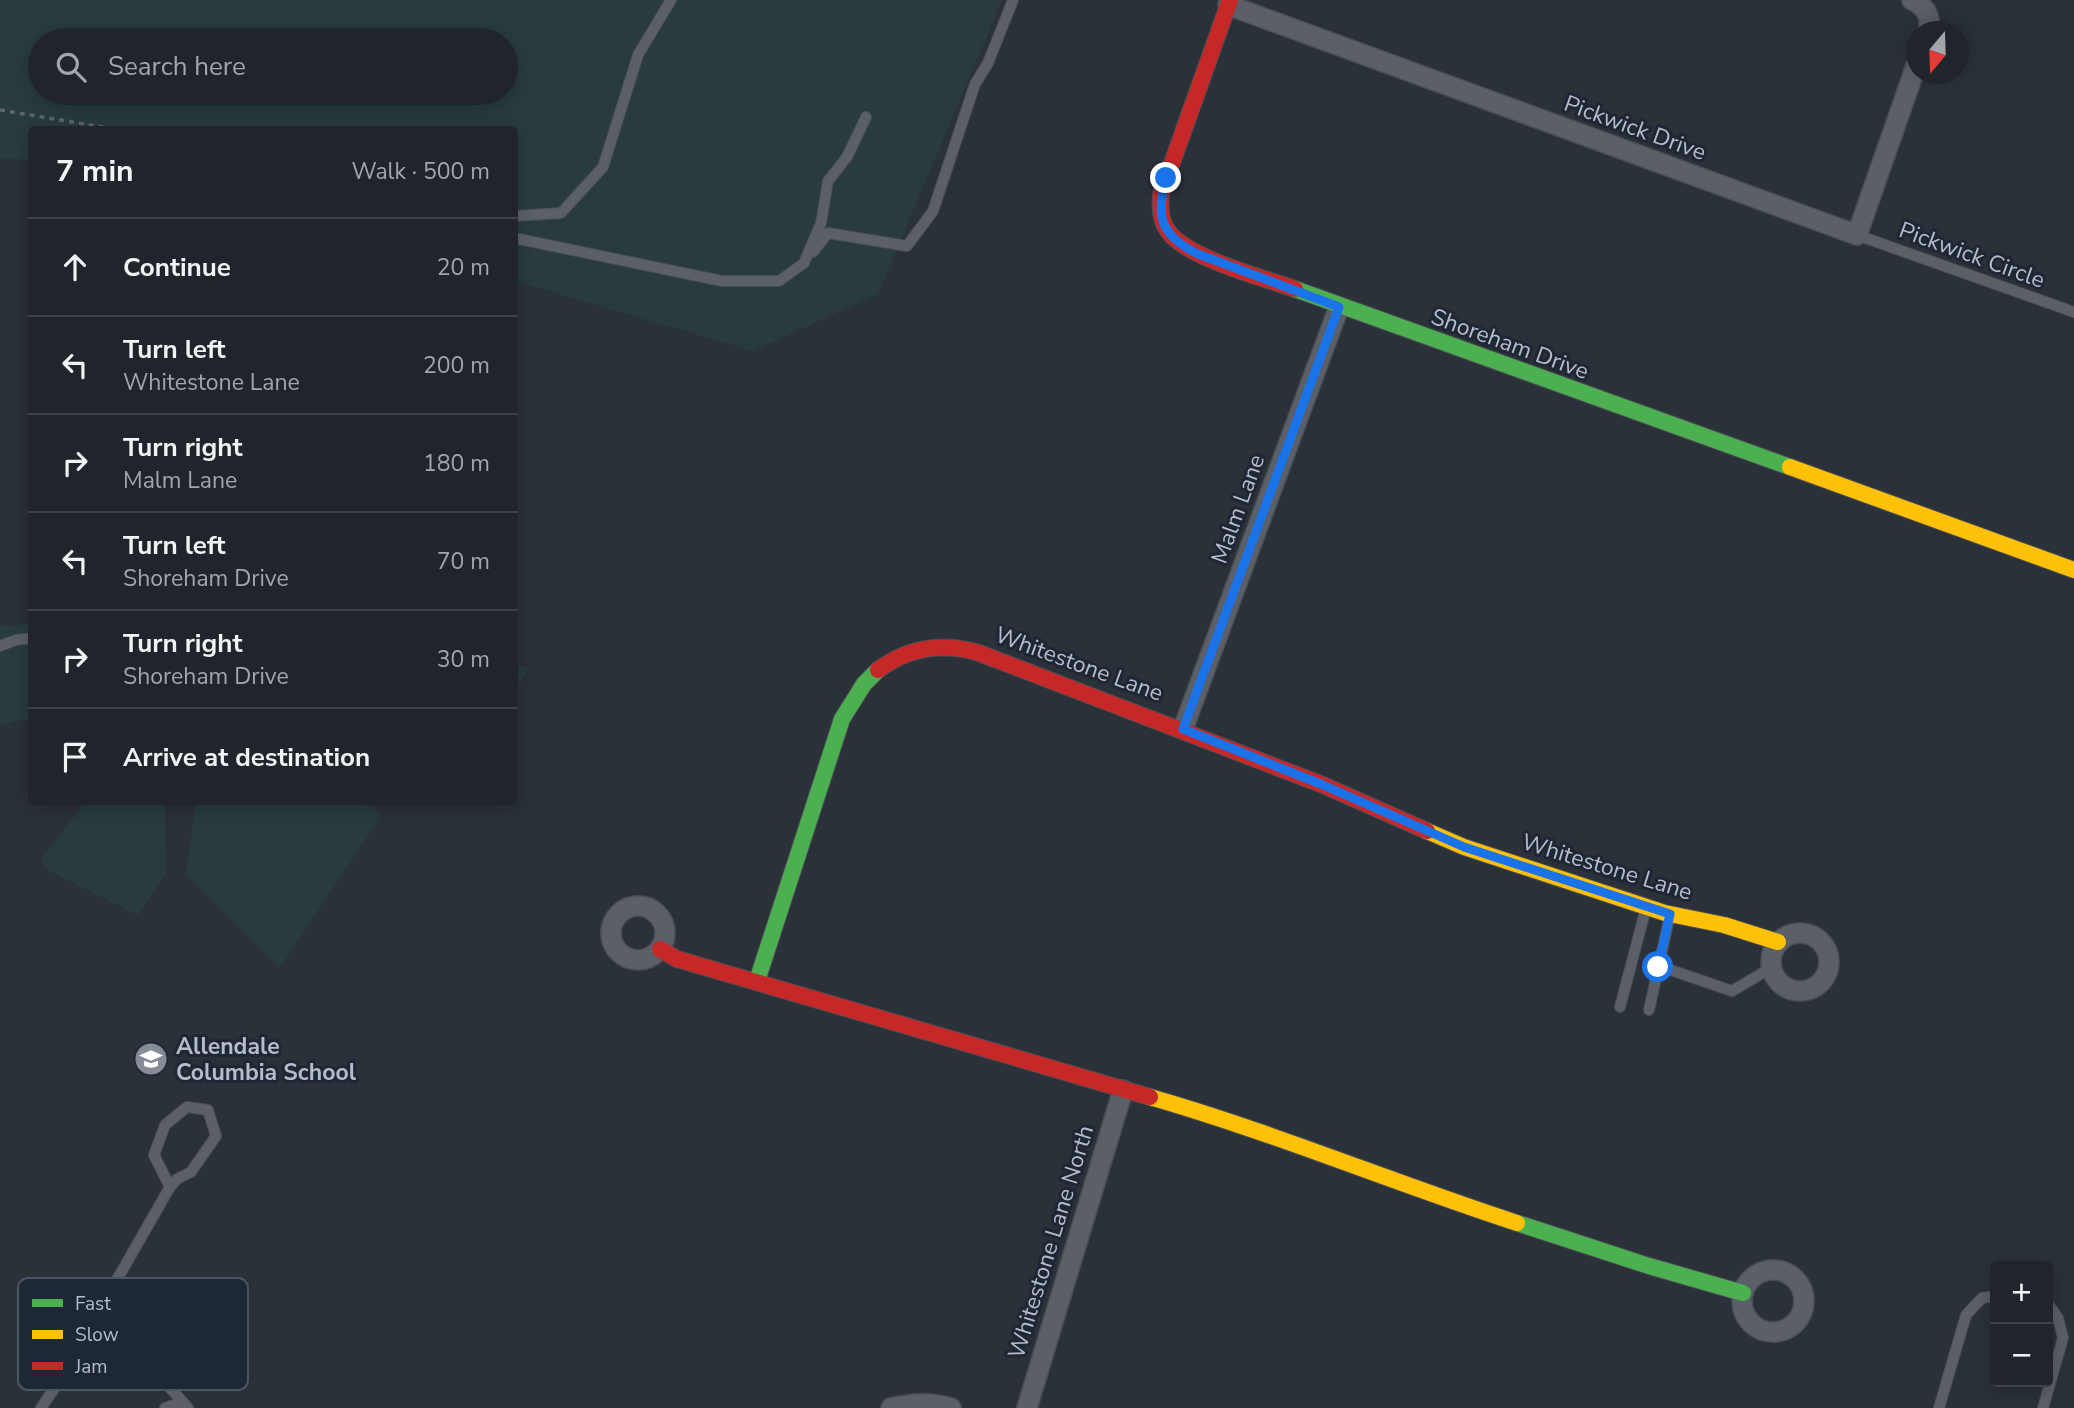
<!DOCTYPE html>
<meta charset="utf-8">
<style>
body{margin:0;font-family:"Nunito Sans",sans-serif;background:#2d3137;color:#f1f3f6}
.controls{position:absolute;right:21px;bottom:21px;display:grid;overflow:hidden;border-radius:7px;box-shadow:0 4px 18px #0003}
.controls button{width:63px;height:63px;display:grid;place-items:center;padding:0;border:0;border-bottom:2px solid #3d4247;background:#20252b;color:#f1f3f6;font:35px sans-serif}
.compass{position:absolute;left:1906px;top:21px;width:63px;height:63px;border-radius:50%;background:#20252b;box-shadow:0 4px 18px #0003;rotate:199deg}
.stop{position:absolute;width:21px;height:21px;margin:-16px;border:5px solid #1a73e8;border-radius:50%;background:#fff}
.stop.end{background:#1a73e8;border-color:#fff;box-shadow:0 2px 7px #0008}
.list{margin:0;padding:0;list-style:none}
h2{display:flex;justify-content:space-between;align-items:center;height:91px;margin:0;padding:0 28px;font-size:30px}
h2 small{font-size:23px;font-weight:400;color:#a2a5a9}
.list li{display:grid;grid-template-columns:46px 1fr auto;gap:21px;align-items:center;box-sizing:border-box;height:98px;padding:0 28px;border-top:2px solid #3d4247}
.list b{display:block;font-size:26px;white-space:nowrap}
.list p{margin:0;font-size:23px;white-space:nowrap;color:#a2a5a9}
.list em{font-size:23px;font-style:normal;color:#a2a5a9}
.icon{flex:none;width:38px;height:38px;fill:none;stroke:currentColor;stroke-width:2;stroke-linecap:round;stroke-linejoin:round}
.map{position:relative;flex:none;width:2074px;height:1408px;overflow:hidden}
.search{position:absolute;background:#20252b;box-shadow:0 4px 18px #0003;left:28px;top:28px;width:490px;height:77px;display:flex;align-items:center;gap:18px;box-sizing:border-box;padding:0 24px;border-radius:38px;color:#a2a5a9;font-size:26px}
.panel{position:absolute;background:#20252b;box-shadow:0 4px 18px #0003;left:28px;top:126px;width:490px;height:679px;border-radius:7px}
.map>svg:first-child{display:block}
.green{fill:#283b3f;fill-rule:evenodd}
.lines{fill:none;stroke-linecap:round;stroke-linejoin:round}
.lane-casing{stroke:#494d54;stroke-width:12}
.street-casing{stroke:#494d54;stroke-width:22}
.fast-casing{stroke:#494d54;stroke-width:18}
.slow-casing{stroke:#494d54;stroke-width:18}
.jam-casing{stroke:#494d54;stroke-width:18}
.path{stroke:#5e646b;stroke-width:3.5;stroke-dasharray:5 5;stroke-linecap:butt}
.lane{stroke:#5b5f67;stroke-width:10}
.street{stroke:#5b5f67;stroke-width:19}
.fast{stroke:#4caf50;stroke-width:16}
.slow{stroke:#ffc107;stroke-width:16}
.jam{stroke:#c62828;stroke-width:16}
.route{stroke:#1a73e8;stroke-width:9}
.labels{text-anchor:middle;dominant-baseline:central;stroke-width:6;stroke-linejoin:round;paint-order:stroke}
.street-label{font-size:23px;fill:#b5bdca;stroke:#1e2734}
.poi-label{font-size:23px;font-weight:bold;fill:#b5bdca;stroke:#1e2734;text-anchor:start}
.key{fill:#1e2734;stroke:#4b5461;stroke-width:2}
.key-label{font-size:19px;fill:#b5bdca}
</style>
<div class="map">
<svg width="2074" height="1408" viewBox="0 0 2074 1408">
<rect width="100%" height="100%" fill="#2b3139"/>
<g class="green">
<path d="M 0,0 L 1002,0 L 878,294 L 753,351 L 515,281 L 514,130 L 32,130 L 31,159 L 0,159 ZM 40,40 L 506,40 L 506,93 L 40,93 Z"/>
<path d="M 31,624 L 31,718 L 0,726 L 0,626 Z"/>
<path d="M 515,665 L 529,668 L 515,691 L 514,665 Z"/>
<path d="M 85,802 L 165,803 L 166,873 L 138,915 L 49,871 L 41,859 Z"/>
<path d="M 196,802 L 361,802 L 382,815 L 280,968 L 186,874 Z"/>
</g>
<g class="lines">
<defs>
<g id="lane">
<path d="M 514,216 L 561,213 L 603,167 L 638,55 L 671,0"/>
<path d="M 1857,235 L 2074,312"/>
<path d="M 514,238 L 722,281 L 779,281 L 804,263 L 821,223 L 828,181 L 847,157 L 866,117"/>
<path d="M 813,252 L 828,233 L 907,246 L 933,211 L 975,84 L 988,63 L 1013,0"/>
<path d="M 0,646 L 16,640 L 32,638"/>
<path d="M 1659,966 L 1732,991 L 1771,968"/>
<path d="M 1620,1007 L 1646,908"/>
<path d="M 1649,1010 L 1670,915"/>
<path d="M 89,1338 C 129,1345 163,1378 188,1408"/>
<path d="M 41,1408 L 89,1338 L 115,1283 L 170,1187 L 177,1179 L 191,1172 L 216,1136 L 208,1110 L 187,1107 L 165,1125 L 154,1155 L 170,1187"/>
<path d="M 165,1408 L 183,1402"/>
<path d="M 1939,1408 L 1966,1315 L 1982,1298 L 1995,1296"/>
<path d="M 2043,1408 L 2063,1338 L 2058,1318 L 2048,1304"/>
</g>
<g id="street">
<path d="M 1912,0 C 1926,7 1932,16 1928,32"/>
<path d="M 1228,5 L 1857,235 L 1916,66"/>
<path d="M 1183,729 L 1339,307"/>
<circle cx="638" cy="933" r="27"/>
<circle cx="1800" cy="962" r="29"/>
<circle cx="1773" cy="1301" r="31"/>
<path d="M 891,1408 C 913,1403 929,1402 951,1408"/>
<path d="M 1027,1408 L 1123,1090"/>
</g>
<g id="fast">
<path d="M 1295,289 L 1790,467"/>
<path d="M 757,981 L 842,719 L 864,684 L 878,670"/>
<path d="M 1517,1223 L 1649,1266 L 1743,1293"/>
</g>
<g id="slow">
<path d="M 1790,467 L 2074,570"/>
<path d="M 1427,831 L 1464,847 L 1665,913 L 1724,925 L 1778,942"/>
<path d="M 1150,1097 C 1275,1133 1394,1183 1517,1223"/>
</g>
<g id="jam">
<path d="M 1230,0 L 1161,194 C 1160,207 1160,220 1168,231 C 1186,258 1264,278 1295,289"/>
<path d="M 878,670 C 909,647 942,642 979,653 L 1323,785 L 1427,831"/>
<path d="M 660,949 L 677,959 L 1150,1097"/>
</g>
</defs>
<use href="#lane" class="lane-casing"/>
<use href="#street" class="street-casing"/>
<use href="#fast" class="fast-casing"/>
<use href="#slow" class="slow-casing"/>
<use href="#jam" class="jam-casing"/>
<path class="path" d="M 0,110 L 121,130"/>
<use href="#lane" class="lane"/>
<use href="#street" class="street"/>
<use href="#fast" class="fast"/>
<use href="#slow" class="slow"/>
<use href="#jam" class="jam"/>
</g>
<g class="lines">
<path class="route" d="M 1166,178 C 1155,217 1161,236 1198,254 L 1339,307 L 1183,729 L 1323,785 L 1464,847 L 1670,914 L 1658,967"/>
</g>
<defs>
<symbol id="school-disc" viewBox="-11 -11 22 22"><circle r="9.5" fill="#858c97" stroke="#1e2734"/><path d="M0-5L7-2L0 1L-7-2ZM-4 1L0 2.5L4 1V4Q0 6-4 4Z" fill="#fff"/></symbol>
</defs>
<g fill-rule="evenodd">
<use href="#school-disc" x="132" y="1040" width="38" height="38"/>
</g>
<g class="labels">
<g class="street-label">
<text transform="translate(1635 128) rotate(20)">Pickwick Drive</text>
<text transform="translate(1972 255) rotate(20)">Pickwick Circle</text>
<text transform="translate(1510 344) rotate(20)">Shoreham Drive</text>
<text transform="translate(1238 509) rotate(-70)">Malm Lane</text>
<text transform="translate(1079 664) rotate(20)">Whitestone Lane</text>
<text transform="translate(1607 867) rotate(17)">Whitestone Lane</text>
<text transform="translate(1051 1242) rotate(-73)">Whitestone Lane North</text>
</g>
<g class="poi-label">
<text x="176" y="1046">Allendale<tspan x="176" dy="26">Columbia School</tspan></text>
</g>
</g>
<rect x="18" y="1278" width="230" height="112" rx="10" class="key"/>
<rect x="32" y="1299" width="31" height="8" fill="#4caf50"/>
<rect x="32" y="1330" width="31" height="9" fill="#ffc107"/>
<rect x="32" y="1362" width="31" height="8" fill="#c62828"/>
<g class="key-label">
<text x="75" y="1310">Fast</text>
<text x="75" y="1341">Slow</text>
<text x="75" y="1373">Jam</text>
</g>
</svg>
<div class="controls">
<button>+</button>
<button>−</button>
</div>
<svg class="compass" viewBox="-18 -18 36 36"><path d="M0-13l5 13h-10z" fill="#e53935"/><path d="M0 13l5-13h-10z" fill="#a2a5a9"/></svg>
<div class="stop" style="left:1658px;top:967px"></div>
<div class="stop end" style="left:1166px;top:178px"></div>
<div class="search"><svg class="icon" aria-label="search" viewBox="0 0 24 24"><circle cx="10" cy="10" r="6"/><path d="M15 15l6 6"/></svg>Search here</div>
<section class="panel">
<h2>7 min<small>Walk · 500 m</small></h2>
<ul class="list">
<li><svg class="icon" aria-label="ahead" viewBox="0 0 24 24"><path d="M12 20V5M6 11l6-6 6 6"/></svg><div><b>Continue</b></div><em>20 m</em></li>
<li><svg class="icon" aria-label="left" viewBox="0 0 24 24"><path d="M17 20v-9H6M10 6l-5 5 5 5"/></svg><div><b>Turn left</b><p>Whitestone Lane</p></div><em>200 m</em></li>
<li><svg class="icon" aria-label="right" viewBox="0 0 24 24"><path d="M7 20v-9h11M14 6l5 5-5 5"/></svg><div><b>Turn right</b><p>Malm Lane</p></div><em>180 m</em></li>
<li><svg class="icon" aria-label="left" viewBox="0 0 24 24"><path d="M17 20v-9H6M10 6l-5 5 5 5"/></svg><div><b>Turn left</b><p>Shoreham Drive</p></div><em>70 m</em></li>
<li><svg class="icon" aria-label="right" viewBox="0 0 24 24"><path d="M7 20v-9h11M14 6l5 5-5 5"/></svg><div><b>Turn right</b><p>Shoreham Drive</p></div><em>30 m</em></li>
<li><svg class="icon" aria-label="arrive" viewBox="0 0 24 24"><path d="M6 21V4h12l-3 4 3 4H6"/></svg><div><b>Arrive at destination</b></div></li>
</ul>
</section>
</div>
